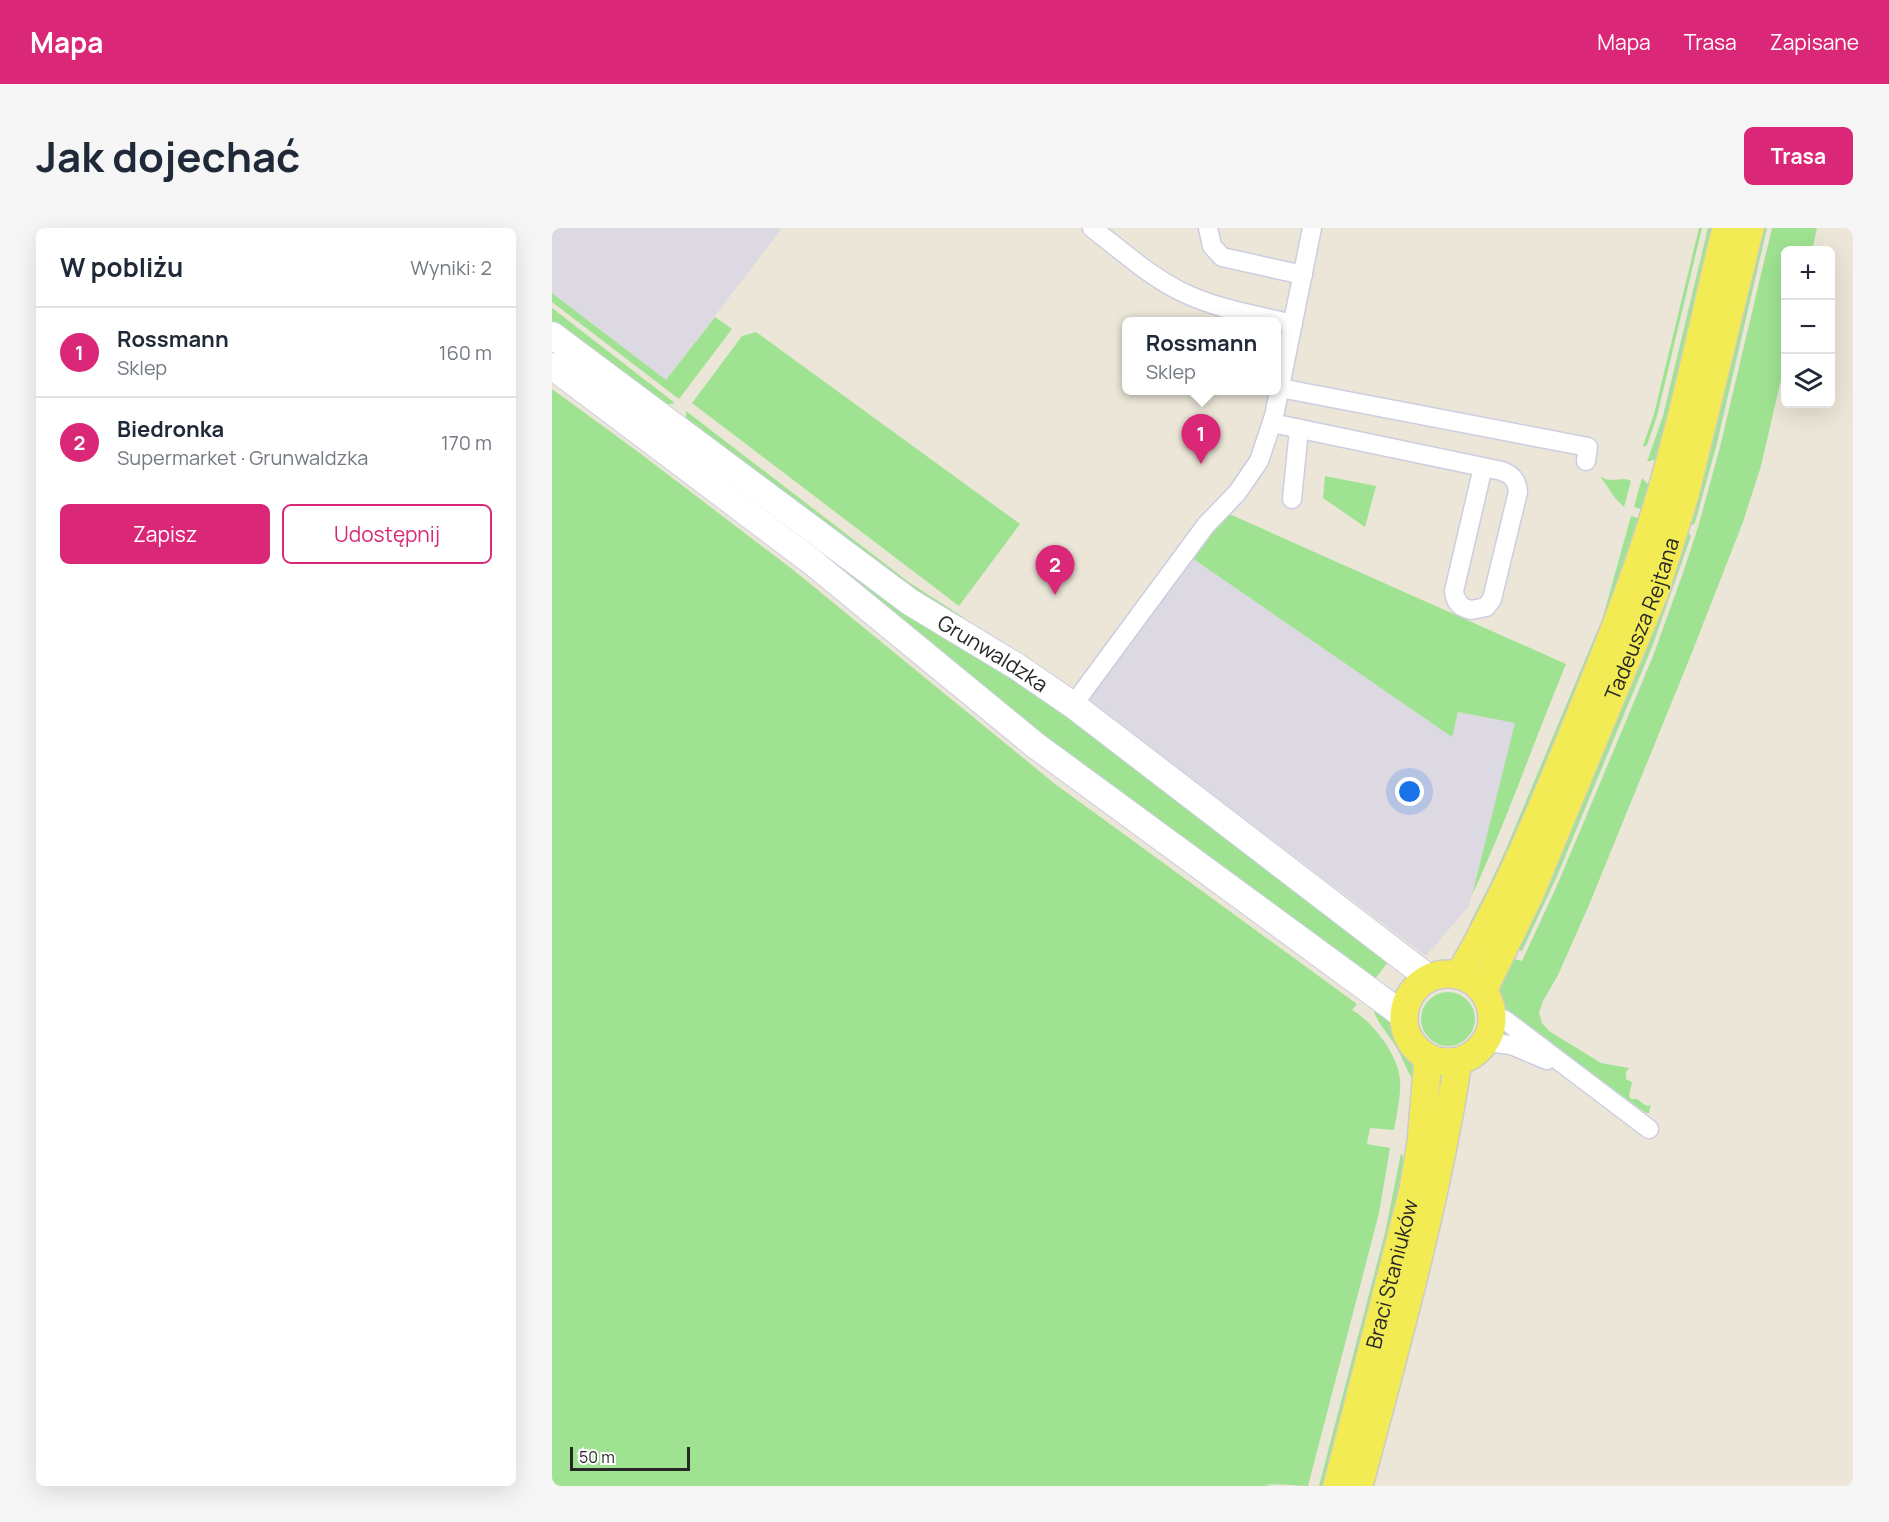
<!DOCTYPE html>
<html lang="pl">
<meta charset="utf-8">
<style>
body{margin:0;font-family:Manrope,sans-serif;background:#f6f6f7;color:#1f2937}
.controls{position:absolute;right:18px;top:18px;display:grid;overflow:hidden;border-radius:9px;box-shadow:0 6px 24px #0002}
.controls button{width:54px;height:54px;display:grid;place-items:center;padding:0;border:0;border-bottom:2px solid #e0e1e3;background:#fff;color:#1f2937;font:30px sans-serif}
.scale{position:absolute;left:18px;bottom:15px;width:120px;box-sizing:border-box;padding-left:6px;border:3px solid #272727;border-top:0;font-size:16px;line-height:21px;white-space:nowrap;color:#272727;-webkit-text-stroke:4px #fff;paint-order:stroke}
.you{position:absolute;left:858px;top:564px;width:21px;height:21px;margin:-15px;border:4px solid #fff;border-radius:50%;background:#1a73e8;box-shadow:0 0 0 9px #1a73e833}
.badge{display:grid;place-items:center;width:39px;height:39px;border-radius:50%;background:#db2777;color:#fff;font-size:20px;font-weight:700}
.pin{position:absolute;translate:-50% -50px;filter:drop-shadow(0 2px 3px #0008)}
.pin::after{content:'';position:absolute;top:32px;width:21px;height:18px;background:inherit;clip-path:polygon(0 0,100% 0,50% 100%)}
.popup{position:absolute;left:570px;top:89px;width:159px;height:78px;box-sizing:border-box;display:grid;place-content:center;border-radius:9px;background:#fff;filter:drop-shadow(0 2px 4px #0005);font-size:20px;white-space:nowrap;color:#747a83}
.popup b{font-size:22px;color:#1f2937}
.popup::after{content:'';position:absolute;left:50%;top:100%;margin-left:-12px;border:12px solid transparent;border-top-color:#fff}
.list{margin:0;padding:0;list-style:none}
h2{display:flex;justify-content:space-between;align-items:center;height:78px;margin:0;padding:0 24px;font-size:26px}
h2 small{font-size:20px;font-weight:400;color:#747a83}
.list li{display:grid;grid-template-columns:39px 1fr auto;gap:18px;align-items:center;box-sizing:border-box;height:90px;padding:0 24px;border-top:2px solid #e0e1e3}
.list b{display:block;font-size:22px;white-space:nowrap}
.list p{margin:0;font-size:20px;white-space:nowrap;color:#747a83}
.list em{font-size:20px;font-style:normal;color:#747a83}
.actions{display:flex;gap:12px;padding:18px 24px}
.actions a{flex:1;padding:14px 0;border:2px solid #db2777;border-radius:9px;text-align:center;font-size:21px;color:#db2777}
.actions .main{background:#db2777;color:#fff}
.icon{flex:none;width:33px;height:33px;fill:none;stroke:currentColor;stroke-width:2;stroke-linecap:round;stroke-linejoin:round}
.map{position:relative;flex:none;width:1301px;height:1258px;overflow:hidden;border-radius:9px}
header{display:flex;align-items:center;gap:36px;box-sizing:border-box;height:84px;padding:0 30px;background:#db2777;color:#fff}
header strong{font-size:28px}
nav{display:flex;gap:33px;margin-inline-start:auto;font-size:21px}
.intro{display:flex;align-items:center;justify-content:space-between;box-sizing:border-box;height:144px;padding:0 36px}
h1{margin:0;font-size:42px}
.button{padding:15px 27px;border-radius:9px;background:#db2777;color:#fff;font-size:21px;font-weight:700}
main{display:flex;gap:36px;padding:0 36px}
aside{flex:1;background:#fff;border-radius:9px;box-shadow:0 6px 24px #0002}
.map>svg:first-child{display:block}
.industrial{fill:#ddd9e2}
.green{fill:#9fe392}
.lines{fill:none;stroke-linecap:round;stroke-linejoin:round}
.street-casing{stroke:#cdcde1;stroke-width:21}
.secondary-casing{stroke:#cdcde1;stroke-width:28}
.primary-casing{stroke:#cbcbcb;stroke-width:30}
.street{stroke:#fff;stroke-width:18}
.secondary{stroke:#fff;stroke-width:26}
.primary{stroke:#f3eb54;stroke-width:27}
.labels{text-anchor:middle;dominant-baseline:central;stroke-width:6;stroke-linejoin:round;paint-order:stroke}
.street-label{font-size:21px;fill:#272727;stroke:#fff}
</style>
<header>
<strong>Mapa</strong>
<nav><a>Mapa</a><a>Trasa</a><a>Zapisane</a></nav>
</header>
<div class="intro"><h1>Jak dojechać</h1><a class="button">Trasa</a></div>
<main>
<aside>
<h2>W pobliżu<small>Wyniki: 2</small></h2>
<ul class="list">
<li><span class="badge">1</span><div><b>Rossmann</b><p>Sklep</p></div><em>160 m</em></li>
<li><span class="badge">2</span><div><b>Biedronka</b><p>Supermarket · Grunwaldzka</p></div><em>170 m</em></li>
</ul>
<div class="actions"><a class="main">Zapisz</a><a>Udostępnij</a></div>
</aside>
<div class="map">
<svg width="1301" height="1258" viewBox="0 0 1301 1258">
<rect width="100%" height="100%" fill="#ebe6d8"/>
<g class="industrial">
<path d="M 0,0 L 230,0 L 114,152 L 0,65 Z"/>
<path d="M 637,328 L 899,508 L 905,484 L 964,495 L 917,678 L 874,728 L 535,472 Z"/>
</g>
<g class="green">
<path d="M 1147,0 L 1150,0 L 1105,188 L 1095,217 L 1093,219 L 1091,218 L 1102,186 Z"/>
<path d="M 1156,0 L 1165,0 L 1107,230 L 1095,234 L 1111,188 Z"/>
<path d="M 1207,0 L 1215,0 L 1165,215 L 1143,295 L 1141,297 L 1135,296 Z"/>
<path d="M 1220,0 L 1265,0 L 1260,22 L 1234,22 L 1233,134 L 1209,238 L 1191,294 L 1139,427 L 1037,677 L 1006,747 L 991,773 L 987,785 L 990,795 L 997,803 L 1049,835 L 1077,840 L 1074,844 L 1074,851 L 1080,854 L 1077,868 L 1079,871 L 1085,871 L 1093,877 L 1097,878 L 1099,875 L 1097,885 L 1094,885 L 949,781 C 940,763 951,747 958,730 L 970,733 L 1003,662 L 1031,596 L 1101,428 L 1131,345 L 1147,296 L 1168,219 Z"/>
<path d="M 0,65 L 114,152 L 163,89 L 180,101 L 127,171 L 0,74 Z"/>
<path d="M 0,80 L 123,175 L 114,177 L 0,95 Z"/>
<path d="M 204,104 L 468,296 L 407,378 L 140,175 L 190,108 Z"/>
<path d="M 0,117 L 476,456 L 838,731 L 821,754 L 547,554 L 0,127 Z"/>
<path d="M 0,161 L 89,226 L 240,341 L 503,556 L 805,776 L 800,782 C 821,794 846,827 848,851 C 849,867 845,886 842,902 L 818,900 L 815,916 L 838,920 L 827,985 L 756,1258 C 742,1258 726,1255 712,1257 L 721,1258 L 0,1258 Z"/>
<path d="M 134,183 L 358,355 L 411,389 L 408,390 L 368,367 L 138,197 L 134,191 Z"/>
<path d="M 773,248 L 824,258 L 813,299 L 771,270 Z"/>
<path d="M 1048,248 C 1062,257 1068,247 1079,253 L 1072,279 L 1063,270 Z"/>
<path d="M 1090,250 L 1097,257 L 1095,283 L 1082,279 Z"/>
<path d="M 675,285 L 1014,436 C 982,513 955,592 920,667 L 963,495 L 906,484 L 900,509 L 637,328 Z"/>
<path d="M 1079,288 L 1092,292 L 1076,342 L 924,701 L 917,697 L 937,658 L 954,621 L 1051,389 Z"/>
<path d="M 1132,304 L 1138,306 L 1139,308 L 1100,419 L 1005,648 L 970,723 L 962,721 Z"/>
<circle cx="896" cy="791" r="27"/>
<path d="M 822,781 L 840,794 L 847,817 L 862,838 L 863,843 L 863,853 C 856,848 850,827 844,819 C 839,809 821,790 822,781 Z"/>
<path d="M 849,925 L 854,936 L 774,1258 L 767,1258 L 833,1005 Z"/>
</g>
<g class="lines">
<defs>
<g id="street">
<path d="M 540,0 C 569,22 597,48 630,64 C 665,81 703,87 741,96"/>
<path d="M 656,0 L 660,18 L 670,29 L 751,47"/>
<path d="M 728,160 L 1036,219 L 1034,233"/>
<path d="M 720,195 L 950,243 C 960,247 965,252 966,264 L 940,371 L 934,379 L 919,382 C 909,380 903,374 902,363 L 931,239"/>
<path d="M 740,271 L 747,201"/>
<path d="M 521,477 L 654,297 L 685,265 L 707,233 L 722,188 L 760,0"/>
<path d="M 941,786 L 953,792 L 1097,901"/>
<path d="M 934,814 L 959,817 L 995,832"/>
</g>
<g id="secondary">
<path id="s1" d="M 0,107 L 358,374 L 464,438 L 521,477 L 877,750"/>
<path d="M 0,138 L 259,333 L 483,517 L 851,787"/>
</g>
<g id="primary">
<circle cx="896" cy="790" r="44"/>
<path d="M 907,747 C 954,667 989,583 1024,497 C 1053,426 1082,355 1104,281 C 1132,189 1151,94 1174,0"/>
<path id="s2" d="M 931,763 L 978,666 L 1104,361 L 1133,267 L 1198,0"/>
<path id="s3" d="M 785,1258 L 861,962 L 869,914 L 876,831"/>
<path d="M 807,1258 C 844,1118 884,977 906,834"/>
</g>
</defs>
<use href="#street" class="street-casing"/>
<use href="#secondary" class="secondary-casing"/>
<use href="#primary" class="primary-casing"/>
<use href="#street" class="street"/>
<use href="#secondary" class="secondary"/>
<use href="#primary" class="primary"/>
</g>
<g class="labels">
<g class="street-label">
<text stroke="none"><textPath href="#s2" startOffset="405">Tadeusza Rejtana</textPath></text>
<text stroke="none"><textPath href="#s1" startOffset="544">Grunwaldzka</textPath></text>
<text stroke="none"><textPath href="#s3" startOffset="219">Braci Staniuków</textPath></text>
</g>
</g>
</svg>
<div class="controls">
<button>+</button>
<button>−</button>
<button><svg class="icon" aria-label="layers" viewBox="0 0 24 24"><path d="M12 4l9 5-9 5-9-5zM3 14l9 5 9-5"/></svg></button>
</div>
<div class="scale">50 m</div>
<div class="you"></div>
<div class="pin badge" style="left:649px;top:236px">1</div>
<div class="popup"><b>Rossmann</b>Sklep</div>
<div class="pin badge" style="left:503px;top:367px">2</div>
</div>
</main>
